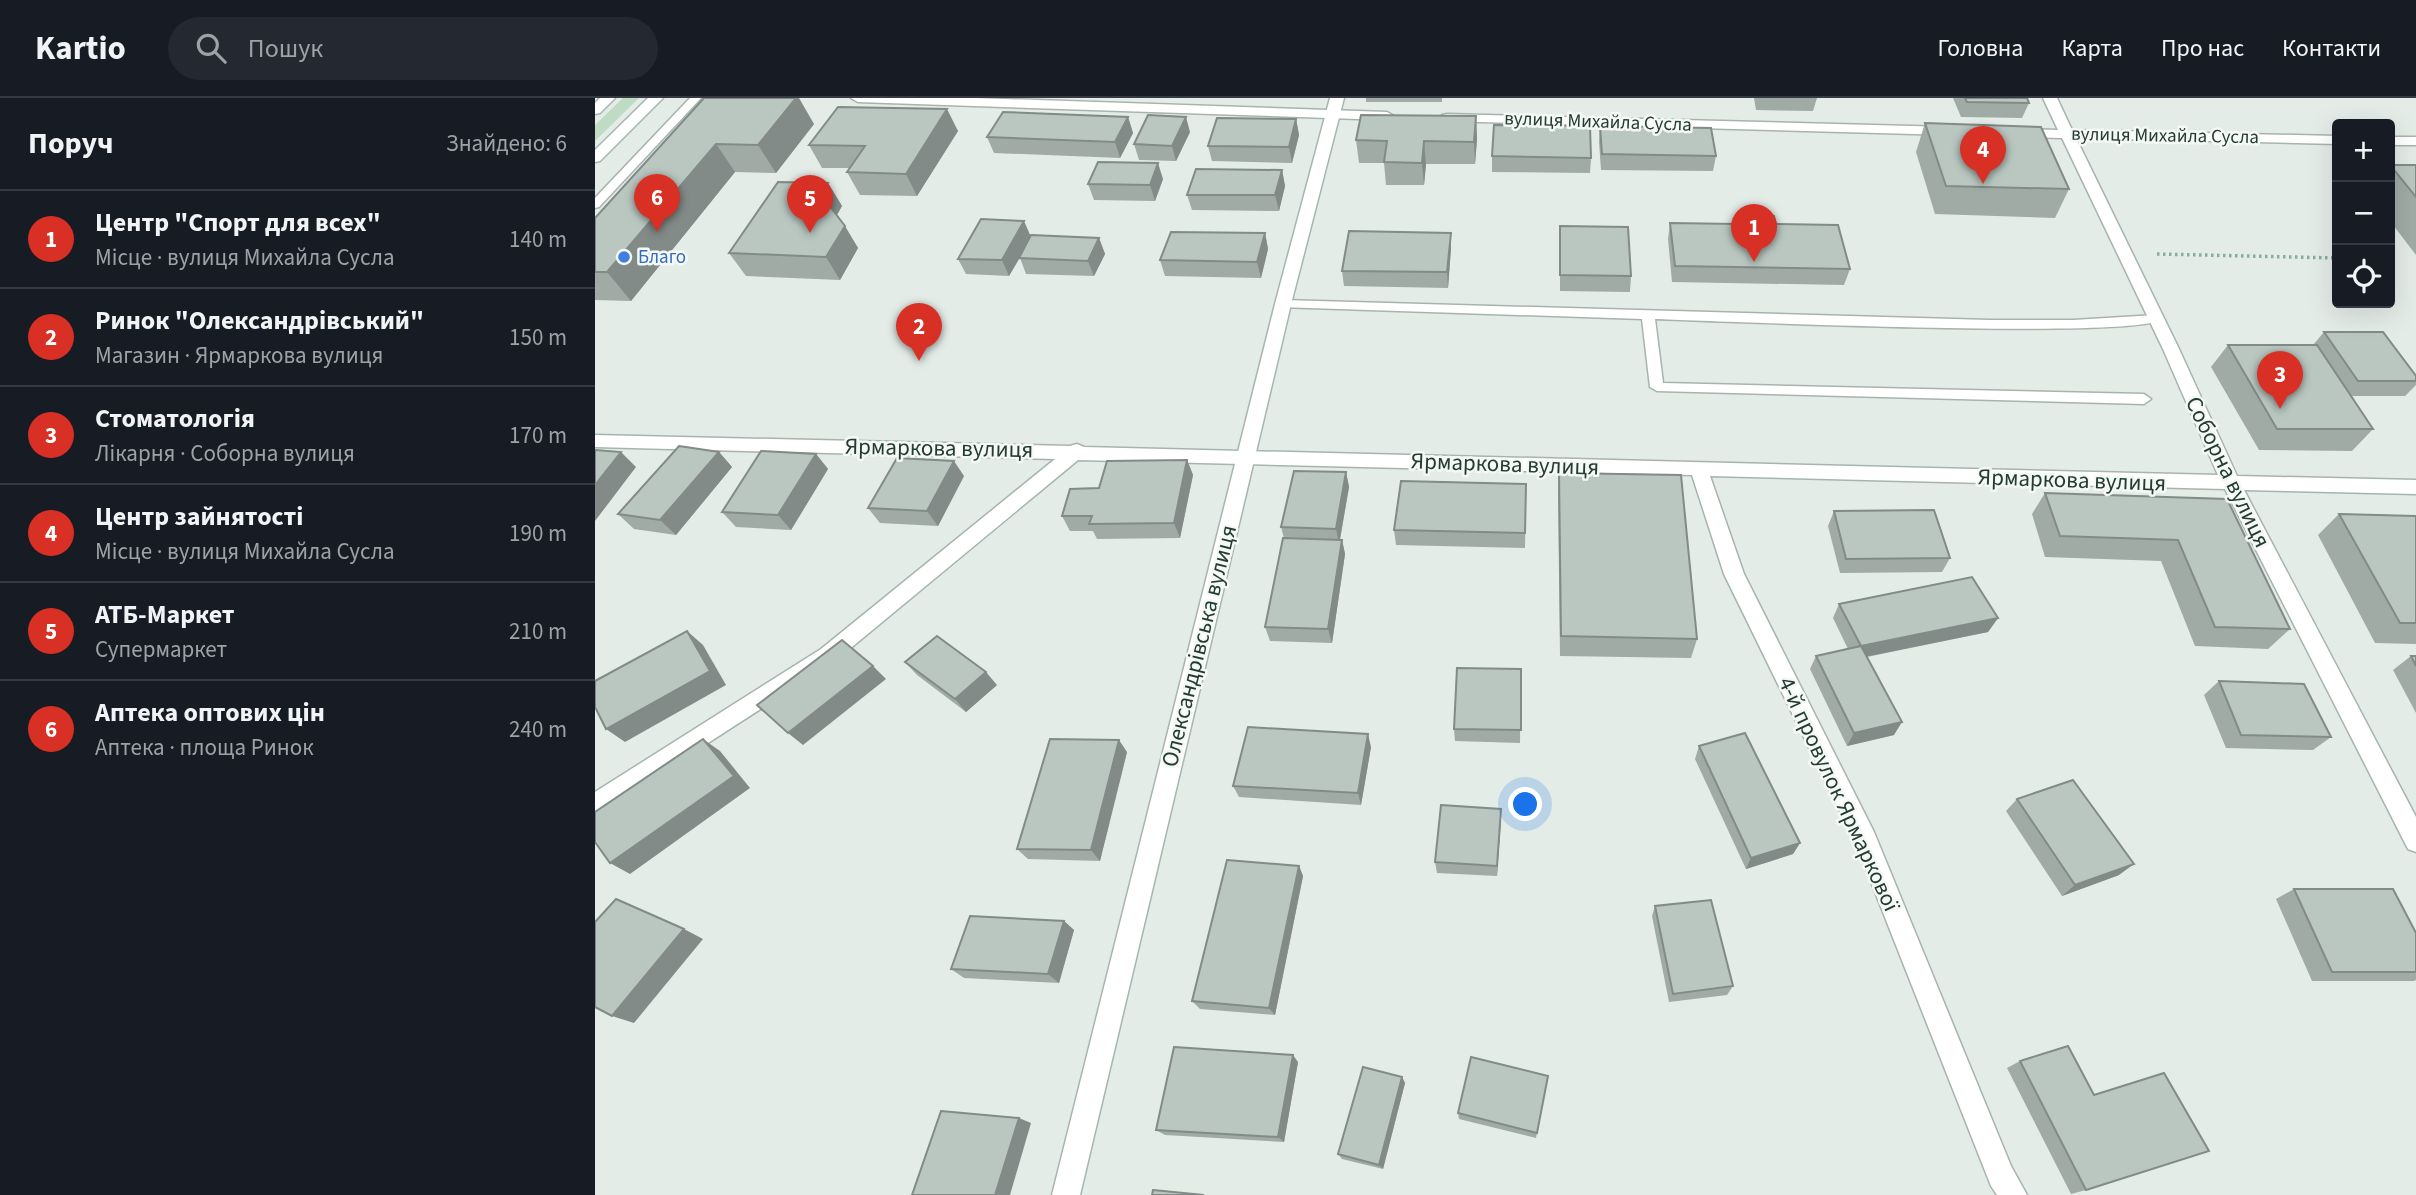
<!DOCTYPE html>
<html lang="uk">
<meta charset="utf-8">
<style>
body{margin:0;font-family:"Source Sans 3",sans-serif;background:#242831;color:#f1f3f6}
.controls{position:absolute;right:21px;top:21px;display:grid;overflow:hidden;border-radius:7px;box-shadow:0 7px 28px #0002}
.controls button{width:63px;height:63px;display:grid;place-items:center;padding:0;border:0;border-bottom:2px solid #363941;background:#171b24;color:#f1f3f6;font:35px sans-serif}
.you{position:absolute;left:931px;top:707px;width:24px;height:24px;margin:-18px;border:5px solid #fff;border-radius:50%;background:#1a73e8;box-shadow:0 0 0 10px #1a73e833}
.badge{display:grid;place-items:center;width:46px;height:46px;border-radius:50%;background:#d93025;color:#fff;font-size:23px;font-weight:700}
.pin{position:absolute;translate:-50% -58px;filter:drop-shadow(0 2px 4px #0008)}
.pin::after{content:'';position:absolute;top:37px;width:24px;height:21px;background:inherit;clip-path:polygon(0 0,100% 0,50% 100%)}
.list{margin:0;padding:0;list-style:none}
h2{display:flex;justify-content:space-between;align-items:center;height:91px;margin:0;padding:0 28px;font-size:30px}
h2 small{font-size:23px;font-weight:400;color:#9ea1a6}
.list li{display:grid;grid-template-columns:46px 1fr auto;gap:21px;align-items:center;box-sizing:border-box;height:98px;padding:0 28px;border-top:2px solid #363941}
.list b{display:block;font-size:26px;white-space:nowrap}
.list p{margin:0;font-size:23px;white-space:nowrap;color:#9ea1a6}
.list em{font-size:23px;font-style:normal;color:#9ea1a6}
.icon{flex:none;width:38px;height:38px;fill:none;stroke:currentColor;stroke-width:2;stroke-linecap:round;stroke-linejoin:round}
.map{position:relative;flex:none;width:1821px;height:1097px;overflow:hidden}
header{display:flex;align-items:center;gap:42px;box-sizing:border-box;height:98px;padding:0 35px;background:#171b24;border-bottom:2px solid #363941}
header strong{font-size:33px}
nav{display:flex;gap:38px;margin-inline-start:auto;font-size:24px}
.search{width:490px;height:63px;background:#242831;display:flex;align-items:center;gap:18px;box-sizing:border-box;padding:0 24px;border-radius:38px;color:#9ea1a6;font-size:26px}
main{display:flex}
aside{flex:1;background:#171b24}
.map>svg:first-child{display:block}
.green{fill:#c0dbc5}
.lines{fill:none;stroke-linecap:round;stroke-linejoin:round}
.service-casing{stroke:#a7b4ae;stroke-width:3}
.minor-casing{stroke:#a7b4ae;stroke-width:3}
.secondary-casing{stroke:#a4b7af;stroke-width:3}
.path{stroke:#88ac9f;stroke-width:3.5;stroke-dasharray:2.5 3.5;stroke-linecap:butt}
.service{fill:#fff;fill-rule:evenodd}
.minor{fill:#fff;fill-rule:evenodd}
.secondary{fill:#fff;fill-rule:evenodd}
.wall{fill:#a0aba6}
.shaded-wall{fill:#828b87}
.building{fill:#bac7c1;stroke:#828b87;stroke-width:2}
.shop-dot{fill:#3f7fe0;stroke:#f5f9f6;stroke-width:2.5}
.labels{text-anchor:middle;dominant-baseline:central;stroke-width:5;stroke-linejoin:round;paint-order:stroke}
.far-street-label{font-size:19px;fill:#253c34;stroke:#f5f9f6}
.far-shop-label{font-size:19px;fill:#366cbe;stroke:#f5f9f6;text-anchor:start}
.street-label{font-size:23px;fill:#253c34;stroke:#f5f9f6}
</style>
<header>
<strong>Kartio</strong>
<div class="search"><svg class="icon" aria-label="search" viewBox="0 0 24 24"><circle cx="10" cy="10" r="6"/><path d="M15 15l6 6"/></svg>Пошук</div>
<nav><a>Головна</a><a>Карта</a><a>Про нас</a><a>Контакти</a></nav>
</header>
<main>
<aside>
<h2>Поруч<small>Знайдено: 6</small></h2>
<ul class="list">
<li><span class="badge">1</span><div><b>Центр &quot;Спорт для всех&quot;</b><p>Місце · вулиця Михайла Сусла</p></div><em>140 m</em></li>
<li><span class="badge">2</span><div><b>Ринок &quot;Олександрівський&quot;</b><p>Магазин · Ярмаркова вулиця</p></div><em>150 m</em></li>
<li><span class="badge">3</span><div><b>Стоматологія</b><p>Лікарня · Соборна вулиця</p></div><em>170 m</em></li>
<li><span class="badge">4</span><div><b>Центр зайнятості</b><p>Місце · вулиця Михайла Сусла</p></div><em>190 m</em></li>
<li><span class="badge">5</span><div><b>АТБ-Маркет</b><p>Супермаркет</p></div><em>210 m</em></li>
<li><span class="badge">6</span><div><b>Аптека оптових цін</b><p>Аптека · площа Ринок</p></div><em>240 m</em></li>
</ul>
</aside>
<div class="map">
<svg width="1821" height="1097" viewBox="0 0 1821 1097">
<rect width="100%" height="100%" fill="#e4ece8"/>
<path class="green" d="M 28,0 L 44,0 L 0,43 L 0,27 Z"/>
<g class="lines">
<defs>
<g id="service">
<path d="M 95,0 L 106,0 L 4,109 L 0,110 L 0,100 Z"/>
<path d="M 688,202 L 1394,222 L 1478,222 L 1561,217 L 1567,221 C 1544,242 1121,223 1060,221 L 1068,285 L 1549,296 L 1556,301 L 1549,306 L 1062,293 L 1055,289 L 1047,221 L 684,209 L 682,206 Z"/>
</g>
<g id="minor">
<path d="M 256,0 L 381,0 L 792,14 L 799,18 L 792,22 L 263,4 Z"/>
<path d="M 1448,0 L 1462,0 L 1477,32 L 1742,38 L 1742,46 L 1481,40 L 1584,251 L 1642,378 L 1821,382 L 1821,396 L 1649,392 L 1821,719 L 1821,754 L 1813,751 L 1630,391 L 1115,378 L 1149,476 L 1279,734 L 1416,1068 L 1432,1097 L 1402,1097 L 1396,1088 L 1261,746 L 1129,476 L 1097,377 L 483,362 L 240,563 L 0,718 L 0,694 L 226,551 L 460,361 L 0,349 L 0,337 L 475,348 L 482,346 L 489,349 L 1623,377 L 1568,251 L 1467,40 L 1422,39 L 1415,35 L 1422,31 L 1463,32 Z"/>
<path d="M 852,16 L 1355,29 L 1362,33 L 1355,37 L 847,23 L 847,17 Z"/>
<rect x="1795" y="39" width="26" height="8"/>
</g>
<g id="secondary">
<path d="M 5,0 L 20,0 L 5,15 L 0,16 L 0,5 Z"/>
<path d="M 53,0 L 68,0 L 5,63 L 0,64 L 0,52 Z"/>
<path d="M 735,0 L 749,0 L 696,206 L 485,1097 L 457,1097 L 680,206 Z"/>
</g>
</defs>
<use href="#service" class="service-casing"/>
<use href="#minor" class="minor-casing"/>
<use href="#secondary" class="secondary-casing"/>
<path class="path" d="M 1562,156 L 1742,160"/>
<use href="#service" class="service"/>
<use href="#minor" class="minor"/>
<use href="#secondary" class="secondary"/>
</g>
<g class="wall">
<path d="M 109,0 L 219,26 L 181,75 L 140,74 L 36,203 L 0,202 L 0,120 Z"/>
<rect x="771" y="0" width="76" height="4"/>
<path d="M 1159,0 L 1222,0 L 1218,13 L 1161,12 Z"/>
<path d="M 1358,0 L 1432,0 L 1434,5 L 1427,20 L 1366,19 Z"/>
<path d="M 881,18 L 882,41 L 880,66 L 831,66 L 829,87 L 791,87 L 789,65 L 764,65 L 761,42 Z"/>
<path d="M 533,19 L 538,35 L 525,60 L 399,55 L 392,39 Z"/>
<path d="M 701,21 L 704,37 L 697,65 L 617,63 L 613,48 Z"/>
<path d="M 1330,25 L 1474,91 L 1460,120 L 1340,116 L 1321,54 Z"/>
<path d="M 1005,28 L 1121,58 L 1118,73 L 1006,72 L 1004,44 Z"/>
<path d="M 363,33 L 322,98 L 265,97 L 252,74 L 255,70 L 227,70 L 214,47 Z"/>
<path d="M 595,34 L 581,63 L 544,62 L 539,46 Z"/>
<path d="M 897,58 L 996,60 L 995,75 L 897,74 Z"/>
<path d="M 1795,67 L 1821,67 L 1821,157 L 1795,123 Z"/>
<path d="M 687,72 L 690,88 L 684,113 L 597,112 L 592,97 Z"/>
<path d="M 568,81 L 560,103 L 499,102 L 493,86 Z"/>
<path d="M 233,85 L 247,108 L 242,117 L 263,150 L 245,182 L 151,178 L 134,155 Z"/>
<path d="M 1142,117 L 1181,126 L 1255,171 L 1249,187 L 1077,184 L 1073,141 L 1075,125 L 1140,126 Z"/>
<path d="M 965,128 L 1036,178 L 1035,194 L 965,193 Z"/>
<path d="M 670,135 L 673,151 L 666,180 L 570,178 L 565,162 Z"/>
<path d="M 856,135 L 856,150 L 853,190 L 749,188 L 747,173 Z"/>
<path d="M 436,138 L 504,140 L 510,156 L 499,178 L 431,176 L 425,160 L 414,178 L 371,176 L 363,161 Z"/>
<path d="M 1729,234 L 1821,278 L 1821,287 L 1810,298 L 1757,298 L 1778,331 L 1757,353 L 1664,352 L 1616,269 L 1633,247 L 1718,247 Z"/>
<path d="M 124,354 L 137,369 L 81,437 L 39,431 L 23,416 Z"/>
<path d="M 221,356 L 233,371 L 196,432 L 141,429 L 127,414 Z"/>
<path d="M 592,362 L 598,377 L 585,440 L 502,441 L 498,433 L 475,433 L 467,418 L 504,390 Z"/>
<path d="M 751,374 L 754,389 L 745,442 L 747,442 L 750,456 L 737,545 L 675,543 L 670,529 L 689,440 L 686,429 Z"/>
<path d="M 964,375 L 1102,541 L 1096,560 L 965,558 L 963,396 Z"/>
<path d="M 369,378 L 343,428 L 285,425 L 273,410 Z"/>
<path d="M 931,386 L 930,450 L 801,447 L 799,432 Z"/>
<path d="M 1450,395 L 1632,401 L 1695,531 L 1673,551 L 1600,548 L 1566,463 L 1450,459 L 1437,416 Z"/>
<path d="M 1239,413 L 1355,460 L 1347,474 L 1245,475 L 1233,428 Z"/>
<path d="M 1744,416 L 1821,418 L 1821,546 L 1780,545 L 1723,437 Z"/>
<path d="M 1244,506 L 1403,520 L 1393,534 L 1272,559 L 1299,637 L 1252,648 L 1215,571 L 1221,558 L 1253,551 L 1238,520 Z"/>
<path d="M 1816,558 L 1821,558 L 1821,615 L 1798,572 Z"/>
<path d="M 310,564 L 402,587 L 371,614 L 322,577 Z"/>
<path d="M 926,571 L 925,645 L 860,643 L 859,631 Z"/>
<path d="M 1624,583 L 1736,639 L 1718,652 L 1631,650 L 1609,597 Z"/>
<path d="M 1104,648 L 1205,745 L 1198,756 L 1151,771 L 1100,661 Z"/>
<path d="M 776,649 L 766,707 L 644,699 L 638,688 Z"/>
<path d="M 532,654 L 505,763 L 433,761 L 422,751 Z"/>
<path d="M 1422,701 L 1524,777 L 1467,798 L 1411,713 Z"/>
<path d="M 906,711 L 902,778 L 842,775 L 840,764 Z"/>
<path d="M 704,768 L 708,778 L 680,917 L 605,911 L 597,903 Z"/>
<path d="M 1699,791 L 1821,835 L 1821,882 L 1819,883 L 1717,883 L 1681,801 Z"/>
<path d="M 1060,808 L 1138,888 L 1132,897 L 1074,904 L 1057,818 Z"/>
<path d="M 469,823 L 479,832 L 464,885 L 369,880 L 356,871 Z"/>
<path d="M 1425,963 L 1499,997 L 1491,1092 L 1476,1096 L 1412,970 Z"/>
<path d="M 703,964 L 689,1044 L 570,1037 L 561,1032 Z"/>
<path d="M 953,978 L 941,1040 L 864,1021 L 863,1015 Z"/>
<path d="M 807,979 L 810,985 L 788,1071 L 747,1061 L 743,1056 Z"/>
</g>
<g class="shaded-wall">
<path d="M 201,0 L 204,0 L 219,26 L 181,75 L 163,47 Z"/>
<path d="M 352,11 L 363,33 L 322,98 L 311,76 Z"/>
<path d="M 881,18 L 882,41 L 880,66 L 879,44 Z"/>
<path d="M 533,19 L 538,35 L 525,60 L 520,44 Z"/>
<path d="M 591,19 L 595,34 L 581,63 L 577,48 Z"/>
<path d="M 701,21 L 704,37 L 697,65 L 694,49 Z"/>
<path d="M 829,43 L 831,66 L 829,87 L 827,65 Z"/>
<path d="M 121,46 L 140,74 L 36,203 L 12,174 Z"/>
<path d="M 563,65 L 568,81 L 560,103 L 555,87 Z"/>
<path d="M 687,72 L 690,88 L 684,113 L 680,97 Z"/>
<path d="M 233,85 L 247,108 L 240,120 L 227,98 Z"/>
<path d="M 429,123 L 436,139 L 414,178 L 407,162 Z"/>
<path d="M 250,128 L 263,150 L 245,182 L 231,159 Z"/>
<path d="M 670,135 L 673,151 L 666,180 L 662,164 Z"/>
<path d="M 856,135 L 856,150 L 853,190 L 852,174 Z"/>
<path d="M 504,140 L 510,156 L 499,178 L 493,163 Z"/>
<path d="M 26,354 L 41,369 L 0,423 L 0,387 Z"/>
<path d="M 124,354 L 137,369 L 81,437 L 65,422 Z"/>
<path d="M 221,356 L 233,371 L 196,432 L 183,417 Z"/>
<path d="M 592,362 L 598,377 L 585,440 L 579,425 Z"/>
<path d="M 359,363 L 369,378 L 343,428 L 332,413 Z"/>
<path d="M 751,374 L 754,389 L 744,446 L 741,431 Z"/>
<path d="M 747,442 L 750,456 L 737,545 L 733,531 Z"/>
<path d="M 1403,520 L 1393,534 L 1259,561 L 1266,548 Z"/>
<path d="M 92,533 L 108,547 L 131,587 L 30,644 L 11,631 Z"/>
<path d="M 278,568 L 291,581 L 208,647 L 193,635 Z"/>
<path d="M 391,574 L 402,587 L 371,614 L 360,601 Z"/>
<path d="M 1307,624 L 1299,637 L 1252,648 L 1259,635 Z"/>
<path d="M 773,636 L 776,649 L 766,707 L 763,695 Z"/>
<path d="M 108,641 L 125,653 L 155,690 L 35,776 L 15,765 Z"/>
<path d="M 524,642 L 532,654 L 505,763 L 496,752 Z"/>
<path d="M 906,711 L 906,722 L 902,778 L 902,768 Z"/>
<path d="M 1205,745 L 1198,756 L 1151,771 L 1156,760 Z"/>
<path d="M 1539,766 L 1524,777 L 1467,798 L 1480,787 Z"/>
<path d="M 704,768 L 708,778 L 680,917 L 674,910 Z"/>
<path d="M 469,823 L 479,832 L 464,885 L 453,876 Z"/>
<path d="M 89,831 L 108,841 L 39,925 L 17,918 Z"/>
<path d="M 698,957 L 703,964 L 689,1044 L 683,1039 Z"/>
<path d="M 807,979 L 810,985 L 788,1071 L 784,1067 Z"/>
<path d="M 424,1020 L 436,1025 L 415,1097 L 400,1097 Z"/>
</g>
<g class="building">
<path d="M 109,0 L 201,0 L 163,47 L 121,46 L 12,174 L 0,174 L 0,120 Z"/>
<path d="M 1370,0 L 1432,0 L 1434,5 L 1372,4 Z"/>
<path d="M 243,9 L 352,11 L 311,76 L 252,74 L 270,48 L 214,47 Z"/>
<path d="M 408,14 L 533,19 L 520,44 L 392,39 Z"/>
<path d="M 553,17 L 591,19 L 577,48 L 539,46 Z"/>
<path d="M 766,17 L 881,18 L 879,44 L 829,43 L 827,65 L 789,64 L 792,43 L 761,42 Z"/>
<path d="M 622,20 L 701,21 L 694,49 L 613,48 Z"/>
<path d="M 1330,25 L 1446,29 L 1474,91 L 1351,88 Z"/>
<path d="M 899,27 L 995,28 L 996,60 L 897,58 Z"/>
<path d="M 1005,28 L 1116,30 L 1121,58 L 1007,56 Z"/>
<path d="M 503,64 L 563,65 L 555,87 L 493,86 Z"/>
<path d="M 1795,67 L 1821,67 L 1821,99 Z"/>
<path d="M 601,71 L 687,72 L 680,97 L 592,97 Z"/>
<path d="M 183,84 L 233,85 L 227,98 L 250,128 L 231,159 L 134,155 Z"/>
<path d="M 1142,117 L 1179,118 L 1181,126 L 1243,127 L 1255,171 L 1080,168 L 1075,125 L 1143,126 Z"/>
<path d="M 386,121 L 429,123 L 407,162 L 363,161 Z"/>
<path d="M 965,128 L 1033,129 L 1036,178 L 965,177 Z"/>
<path d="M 754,133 L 856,135 L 852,174 L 747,173 Z"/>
<path d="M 576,134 L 670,135 L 662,164 L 565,162 Z"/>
<path d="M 436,137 L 504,140 L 493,163 L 424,160 Z"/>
<path d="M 1729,234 L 1788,234 L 1821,278 L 1821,283 L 1763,283 Z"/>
<path d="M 1633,247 L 1722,247 L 1778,331 L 1682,331 Z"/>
<path d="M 84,348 L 124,354 L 65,422 L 23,416 Z"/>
<path d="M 0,352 L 26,354 L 0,387 Z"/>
<path d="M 166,353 L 221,356 L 183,417 L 127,414 Z"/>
<path d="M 302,360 L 359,363 L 332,413 L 273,410 Z"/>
<path d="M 592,362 L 579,425 L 494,426 L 497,418 L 467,418 L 475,391 L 504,390 L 512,363 Z"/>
<path d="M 699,373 L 751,374 L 741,431 L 686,429 Z"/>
<path d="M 964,375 L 1086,377 L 1102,541 L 966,538 Z"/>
<path d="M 806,383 L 931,386 L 930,435 L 799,432 Z"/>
<path d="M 1450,395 L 1632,401 L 1695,531 L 1620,529 L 1583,442 L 1465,438 Z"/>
<path d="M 1339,412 L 1355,460 L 1251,461 L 1239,413 Z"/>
<path d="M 1744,416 L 1821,418 L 1821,525 L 1805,525 Z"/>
<path d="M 688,440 L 747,442 L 733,531 L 670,529 Z"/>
<path d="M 1377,479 L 1403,520 L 1266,548 L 1244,506 Z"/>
<path d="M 92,533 L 115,573 L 11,631 L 0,609 L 0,583 Z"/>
<path d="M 342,538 L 391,574 L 360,601 L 310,564 Z"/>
<path d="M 247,542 L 278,568 L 193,635 L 162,607 Z"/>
<path d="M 1266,548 L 1307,624 L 1259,635 L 1221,558 Z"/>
<path d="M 1816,558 L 1821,558 L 1821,568 Z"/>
<path d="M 862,570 L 926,571 L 926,632 L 859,631 Z"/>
<path d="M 1624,583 L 1709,586 L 1736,639 L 1646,637 Z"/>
<path d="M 653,629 L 773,636 L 763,695 L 638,688 Z"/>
<path d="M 1150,635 L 1205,745 L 1156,760 L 1104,648 Z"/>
<path d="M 108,641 L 139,678 L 15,765 L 0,744 L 0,714 Z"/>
<path d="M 455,641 L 524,642 L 496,752 L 422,751 Z"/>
<path d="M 1478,682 L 1539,766 L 1480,787 L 1422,701 Z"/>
<path d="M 846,707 L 906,711 L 902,768 L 840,764 Z"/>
<path d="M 632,762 L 704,768 L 674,910 L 597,903 Z"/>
<path d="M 1699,791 L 1798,791 L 1821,835 L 1821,874 L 1737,874 Z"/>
<path d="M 21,801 L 89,831 L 17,918 L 0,909 L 0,824 Z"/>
<path d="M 1116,802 L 1138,888 L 1078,896 L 1060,808 Z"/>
<path d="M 375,818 L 469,823 L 453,876 L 356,871 Z"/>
<path d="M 1473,948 L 1499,997 L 1569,975 L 1614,1053 L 1491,1092 L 1425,963 Z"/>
<path d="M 579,949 L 698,957 L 683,1039 L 561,1032 Z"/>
<path d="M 876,959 L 953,978 L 942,1035 L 863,1015 Z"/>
<path d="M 768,969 L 807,979 L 784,1067 L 743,1056 Z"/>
<path d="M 346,1013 L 424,1020 L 400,1097 L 317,1097 Z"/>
<path d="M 558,1092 L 609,1097 L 557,1097 Z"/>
</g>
<circle class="shop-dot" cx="29" cy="159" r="7"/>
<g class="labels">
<g class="far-street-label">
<text transform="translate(1003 24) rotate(2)">вулиця Михайла Сусла</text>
<text transform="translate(1570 38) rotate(1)">вулиця Михайла Сусла</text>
</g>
<g class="far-shop-label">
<text x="43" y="159">Благо</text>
</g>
<g class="street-label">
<text transform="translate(344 350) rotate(1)">Ярмаркова вулиця</text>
<text transform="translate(910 366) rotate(2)">Ярмаркова вулиця</text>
<text transform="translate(1633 374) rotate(64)">Соборна вулиця</text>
<text transform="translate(1477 382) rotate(2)">Ярмаркова вулиця</text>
<text transform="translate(604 548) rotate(-76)">Олександрівська вулиця</text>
<text transform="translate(1244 696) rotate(65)">4-й провулок Ярмаркової</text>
</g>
</g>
</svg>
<div class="controls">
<button>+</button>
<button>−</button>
<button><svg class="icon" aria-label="locate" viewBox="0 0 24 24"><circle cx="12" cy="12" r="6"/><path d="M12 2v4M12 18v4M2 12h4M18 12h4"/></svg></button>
</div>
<div class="you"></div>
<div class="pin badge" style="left:1159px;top:164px">1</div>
<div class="pin badge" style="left:324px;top:263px">2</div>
<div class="pin badge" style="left:1685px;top:311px">3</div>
<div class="pin badge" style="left:1388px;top:86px">4</div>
<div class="pin badge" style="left:215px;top:135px">5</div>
<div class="pin badge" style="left:62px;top:134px">6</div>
</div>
</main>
